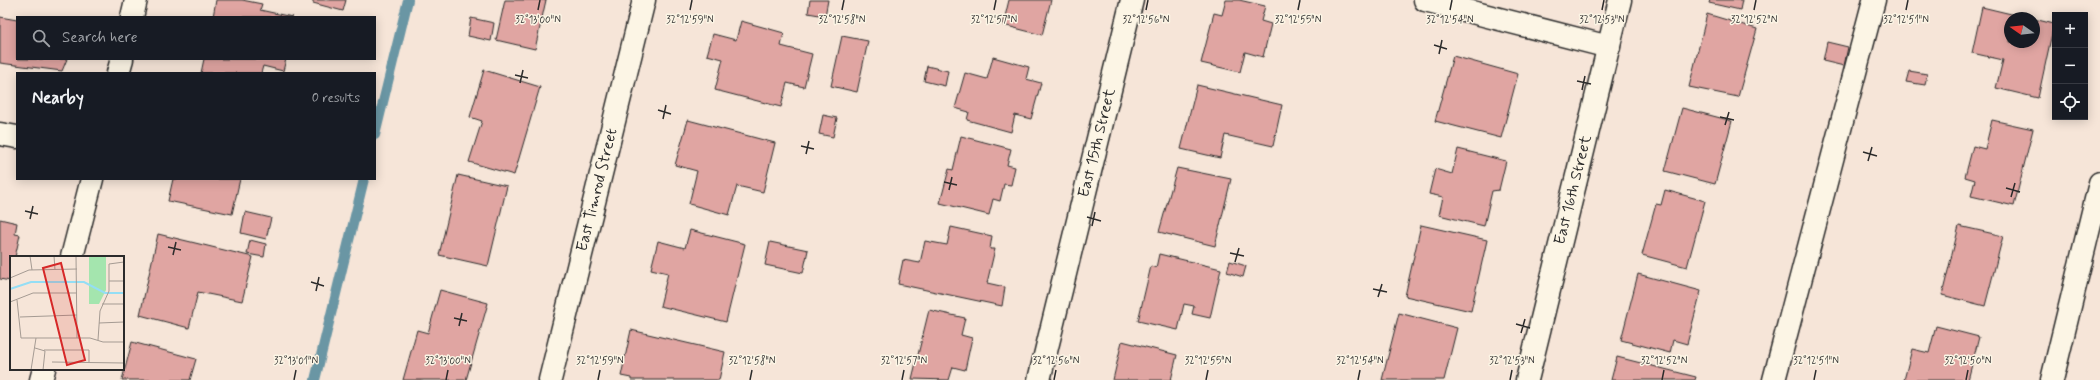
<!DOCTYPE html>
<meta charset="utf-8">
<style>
body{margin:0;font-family:Mynerve,sans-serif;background:#20242c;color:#f1f3f6}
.controls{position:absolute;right:12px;top:12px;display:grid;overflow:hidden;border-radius:0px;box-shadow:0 2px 10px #0003}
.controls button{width:36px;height:36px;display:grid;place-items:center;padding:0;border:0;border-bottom:1px solid #363941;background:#171b24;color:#f1f3f6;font:20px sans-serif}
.compass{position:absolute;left:2004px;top:12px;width:36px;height:36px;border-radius:50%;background:#171b24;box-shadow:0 2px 10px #0003;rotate:284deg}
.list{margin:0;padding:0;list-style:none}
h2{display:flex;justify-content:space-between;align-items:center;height:52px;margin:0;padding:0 16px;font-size:17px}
h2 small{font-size:13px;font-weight:400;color:#9ea1a6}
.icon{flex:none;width:22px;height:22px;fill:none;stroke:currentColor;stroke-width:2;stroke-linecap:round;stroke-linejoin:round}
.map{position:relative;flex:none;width:2100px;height:380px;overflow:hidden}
.search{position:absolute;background:#171b24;box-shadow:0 2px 10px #0003;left:16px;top:16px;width:360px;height:44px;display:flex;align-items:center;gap:10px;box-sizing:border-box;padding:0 14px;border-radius:0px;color:#9ea1a6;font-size:15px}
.panel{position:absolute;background:#171b24;box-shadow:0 2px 10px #0003;left:16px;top:72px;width:360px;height:108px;border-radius:0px}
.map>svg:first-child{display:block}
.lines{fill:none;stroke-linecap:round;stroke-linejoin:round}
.stream{stroke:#6a96a4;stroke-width:10}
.building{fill:#e0a5a2;stroke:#2b2b2b}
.minor-casing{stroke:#2b2b2b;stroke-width:25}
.minor{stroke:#fcf5e5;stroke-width:22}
.ticks{fill:none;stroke:#2b2b2b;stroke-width:1.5}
.labels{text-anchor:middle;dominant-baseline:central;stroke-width:3;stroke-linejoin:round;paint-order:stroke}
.street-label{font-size:16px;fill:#2b2b2b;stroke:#fcf5e5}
.inset-river{fill:none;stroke:#94def5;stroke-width:2}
.inset-road{fill:none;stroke:#a59b93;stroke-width:1}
.view{fill:#d62828;fill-opacity:0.15;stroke:#d62828;stroke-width:2}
.inset-edge{fill:none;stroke:#2b2b2b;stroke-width:2}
.ticks-label{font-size:10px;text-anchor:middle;fill:#2b2b2b;stroke:#fcf5e5;stroke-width:3;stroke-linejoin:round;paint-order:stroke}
</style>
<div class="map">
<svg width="2100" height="380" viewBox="0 0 2100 380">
<rect width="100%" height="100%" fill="#f6e5d8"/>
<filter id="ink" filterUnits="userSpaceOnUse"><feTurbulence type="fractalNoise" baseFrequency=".025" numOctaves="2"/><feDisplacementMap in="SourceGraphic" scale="8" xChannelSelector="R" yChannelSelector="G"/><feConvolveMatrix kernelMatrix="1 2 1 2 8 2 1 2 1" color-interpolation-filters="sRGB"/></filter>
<g filter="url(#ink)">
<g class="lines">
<g class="stream">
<path d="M 375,135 L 408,0"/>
<path d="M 315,380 L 364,179"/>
</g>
</g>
<g class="building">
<path d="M 216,0 L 242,0 L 262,4 L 260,10 L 292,17 L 213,17 Z"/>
<path d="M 313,0 L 346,0 L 343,11 L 313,3 Z"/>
<path d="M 505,0 L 546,0 L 535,49 L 496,40 Z"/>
<path d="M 810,0 L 828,0 L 825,16 L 808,13 Z"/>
<path d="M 1009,0 L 1051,0 L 1042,35 L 1003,25 Z"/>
<path d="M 1226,0 L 1239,0 L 1265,6 L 1261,21 L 1271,24 L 1263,57 L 1245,52 L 1240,72 L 1201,63 L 1214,13 L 1222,15 Z"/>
<path d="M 1710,0 L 1742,0 L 1740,10 L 1709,3 Z"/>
<path d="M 1982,7 L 2028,18 L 2010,18 L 2010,42 L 2034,42 L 2034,19 L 2054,24 L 2038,98 L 1996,88 L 2003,60 L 1972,53 Z"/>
<path d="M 1707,14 L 1757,29 L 1738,97 L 1689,87 Z"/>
<path d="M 0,17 L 17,20 L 17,59 L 67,59 L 62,71 L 0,63 Z"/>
<path d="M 471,18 L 494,23 L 491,41 L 468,36 Z"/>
<path d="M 741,21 L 784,33 L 781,46 L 812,54 L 804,87 L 787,83 L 781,107 L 715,90 L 723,59 L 707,55 L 713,34 L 736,40 Z"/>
<path d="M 842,36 L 868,41 L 857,92 L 831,86 Z"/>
<path d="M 1827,42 L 1848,47 L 1844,66 L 1823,61 Z"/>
<path d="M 1453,56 L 1518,74 L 1501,138 L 1435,121 Z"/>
<path d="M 993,57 L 1029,67 L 1026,79 L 1041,83 L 1031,119 L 1015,115 L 1011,132 L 967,120 L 969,112 L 955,108 L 965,73 L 987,79 Z"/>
<path d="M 204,59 L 286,59 L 283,71 L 263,66 L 261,73 L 201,73 Z"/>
<path d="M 927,66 L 948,71 L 945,86 L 924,81 Z"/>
<path d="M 484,70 L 540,87 L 514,175 L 469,162 L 482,121 L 470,117 Z"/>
<path d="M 1909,71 L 1927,74 L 1925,85 L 1906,82 Z"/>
<path d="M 1197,85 L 1282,105 L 1273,146 L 1225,135 L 1220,158 L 1181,149 Z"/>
<path d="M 1682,108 L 1732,121 L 1715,184 L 1665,171 Z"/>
<path d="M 823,115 L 837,118 L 833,137 L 819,134 Z"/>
<path d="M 688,120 L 775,143 L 763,192 L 737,186 L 729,215 L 689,204 L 697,171 L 675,165 Z"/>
<path d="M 1992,120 L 2033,129 L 2014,206 L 1971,196 L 1975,180 L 1965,177 L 1973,146 L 1985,149 Z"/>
<path d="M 961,136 L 1011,149 L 1007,165 L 1015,167 L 1011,185 L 1004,184 L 1000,201 L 993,199 L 989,215 L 940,203 L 949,169 L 953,170 Z"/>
<path d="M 1458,149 L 1506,161 L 1499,190 L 1492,191 L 1484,226 L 1439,215 L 1443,197 L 1429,194 L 1435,169 L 1452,174 Z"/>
<path d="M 1177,168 L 1231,179 L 1215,246 L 1159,232 Z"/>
<path d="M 458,175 L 507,186 L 488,266 L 439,255 Z"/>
<path d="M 173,179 L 240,179 L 232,214 L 168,201 Z"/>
<path d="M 1665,190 L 1705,201 L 1687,267 L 1642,255 L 1656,204 L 1661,205 Z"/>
<path d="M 245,212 L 271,218 L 266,239 L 241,233 Z"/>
<path d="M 0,219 L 17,223 L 15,234 L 20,235 L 15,257 L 11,257 L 10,281 L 0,279 Z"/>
<path d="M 1421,225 L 1487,240 L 1471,311 L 1405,296 Z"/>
<path d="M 1959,226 L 2003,236 L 1985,306 L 1942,295 Z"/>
<path d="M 951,227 L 992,236 L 990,249 L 995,249 L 987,283 L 1005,287 L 1002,306 L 898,284 L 903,260 L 920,263 L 925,241 L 947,245 Z"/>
<path d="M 690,230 L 745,244 L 726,322 L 660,306 L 668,273 L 651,269 L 658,241 L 685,248 Z"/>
<path d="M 158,234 L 253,257 L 242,301 L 198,292 L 189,328 L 140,315 Z"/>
<path d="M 250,240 L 266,244 L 264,257 L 247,254 Z"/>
<path d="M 770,242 L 808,250 L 803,273 L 765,265 Z"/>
<path d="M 1159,254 L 1221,269 L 1210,318 L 1192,314 L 1194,306 L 1184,304 L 1178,330 L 1138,321 L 1151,266 L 1156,268 Z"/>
<path d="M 1230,261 L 1246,266 L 1243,277 L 1227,272 Z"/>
<path d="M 1638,274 L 1701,291 L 1687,344 L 1673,340 L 1670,353 L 1621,340 Z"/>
<path d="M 440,290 L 488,303 L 466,380 L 403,380 L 417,330 L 428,333 Z"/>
<path d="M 929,310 L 965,318 L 961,335 L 972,338 L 965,370 L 953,367 L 949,380 L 912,379 Z"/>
<path d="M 1399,313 L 1457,328 L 1444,380 L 1382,380 Z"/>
<path d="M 1936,326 L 1979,337 L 1968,380 L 1904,380 L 1912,349 L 1929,353 Z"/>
<path d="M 631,330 L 725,352 L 719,380 L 631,380 L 631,378 L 621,376 Z"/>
<path d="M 1122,341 L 1177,355 L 1171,380 L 1113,380 Z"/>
<path d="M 132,342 L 196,359 L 190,380 L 122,380 Z"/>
<path d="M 1617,357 L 1696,377 L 1695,380 L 1611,380 Z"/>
</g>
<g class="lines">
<defs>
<g id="minor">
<path d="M 1425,0 L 1609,47"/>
<path d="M 132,17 L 136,0"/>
<path d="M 118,73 L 122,59"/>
<path d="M 0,134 L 17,137"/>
<path d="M 72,257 L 92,179"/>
<path d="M 41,380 L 44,369"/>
<path d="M 550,380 L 644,0"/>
<path d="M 1039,380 L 1132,0"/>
<path d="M 1527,380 L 1620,0"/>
<path d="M 1774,380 L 1874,0"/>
<path d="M 2052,380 L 2100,183"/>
</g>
</defs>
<use href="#minor" class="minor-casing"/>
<use href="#minor" class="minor"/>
</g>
</g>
<path class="ticks" d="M 538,10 L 540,0M 690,10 L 692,0M 842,10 L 844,0M 994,10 L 996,0M 1146,10 L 1148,0M 1298,10 L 1300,0M 1450,10 L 1452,0M 1602,10 L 1604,0M 1754,10 L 1756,0M 1906,10 L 1908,0M 1434,45 L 1447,49M 1439,54 L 1442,40M 515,75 L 528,78M 1577,81 L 1591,84M 520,83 L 523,70M 1582,90 L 1585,76M 658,110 L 671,114M 1720,117 L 1734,120M 663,119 L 666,105M 1725,125 L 1729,112M 801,146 L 814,149M 1863,152 L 1877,156M 806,154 L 809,141M 1868,161 L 1872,147M 944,182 L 957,185M 2006,188 L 2020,192M 949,190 L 952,177M 2011,197 L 2015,183M 25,211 L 38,214M 1087,217 L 1101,221M 30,219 L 33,206M 1092,226 L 1095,212M 168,247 L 181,250M 1230,253 L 1244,256M 173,255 L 176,242M 1235,262 L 1239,248M 311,282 L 324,286M 1373,289 L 1387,292M 316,291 L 319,277M 1378,297 L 1382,284M 454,318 L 467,321M 1516,324 L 1530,328M 459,326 L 462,313M 1521,333 L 1525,319M 294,380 L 296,370M 446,380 L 448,370M 598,380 L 600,370M 750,380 L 752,370M 902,380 L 904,370M 1054,380 L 1056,370M 1206,380 L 1208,370M 1358,380 L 1360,370M 1510,380 L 1512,370M 1662,380 L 1664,370M 1814,380 L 1816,370M 1966,380 L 1968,370"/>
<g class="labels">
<g class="street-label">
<text transform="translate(1097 143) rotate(-76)">East 15th Street</text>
<text transform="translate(597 190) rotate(-76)">East Timrod Street</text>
<text transform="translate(1573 190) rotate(-76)">East 16th Street</text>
</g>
</g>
<g transform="translate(10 256)">
<rect width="114" height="114" fill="#f6e5d8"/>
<path d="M 79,0 L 96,0 L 96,34 L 89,48 L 79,48 Z" fill="#a4e5ae"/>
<path class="inset-river" d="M 0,33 L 21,26 L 74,26 L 95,37 L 114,37"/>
<path class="inset-road" d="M 20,0 L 22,14M 44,0 L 45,14M 66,0 L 67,82M 0,22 L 19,14 L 67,13M 99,25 L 114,25M 7,44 L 11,82 L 80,82 L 93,86 L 114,86M 0,46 L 23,37 L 67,37M 92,48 L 114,48M 10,61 L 67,59M 89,67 L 114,66M 88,84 L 90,55 L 99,35 L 99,8 L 114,6M 25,92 L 35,95 L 33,114M 34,94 L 79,94 L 79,106M 42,106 L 114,107M 21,114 L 26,82"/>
<path class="view" d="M 51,7 L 75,104 L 57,109 L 33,12 Z"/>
<rect width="114" height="114" class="inset-edge"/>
</g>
<g class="ticks-label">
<text x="538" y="23">32°13'00"N</text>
<text x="690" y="23">32°12'59"N</text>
<text x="842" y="23">32°12'58"N</text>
<text x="994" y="23">32°12'57"N</text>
<text x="1146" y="23">32°12'56"N</text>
<text x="1298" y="23">32°12'55"N</text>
<text x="1450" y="23">32°12'54"N</text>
<text x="1602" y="23">32°12'53"N</text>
<text x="1754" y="23">32°12'52"N</text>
<text x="1906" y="23">32°12'51"N</text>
<text x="296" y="364">32°13'01"N</text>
<text x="448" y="364">32°13'00"N</text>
<text x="600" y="364">32°12'59"N</text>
<text x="752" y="364">32°12'58"N</text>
<text x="904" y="364">32°12'57"N</text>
<text x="1056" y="364">32°12'56"N</text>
<text x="1208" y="364">32°12'55"N</text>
<text x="1360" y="364">32°12'54"N</text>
<text x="1512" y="364">32°12'53"N</text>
<text x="1664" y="364">32°12'52"N</text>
<text x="1816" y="364">32°12'51"N</text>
<text x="1968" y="364">32°12'50"N</text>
</g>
</svg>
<div class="controls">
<button>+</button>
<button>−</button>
<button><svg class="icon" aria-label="locate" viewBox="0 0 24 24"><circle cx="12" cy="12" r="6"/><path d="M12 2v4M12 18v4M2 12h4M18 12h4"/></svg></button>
</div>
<svg class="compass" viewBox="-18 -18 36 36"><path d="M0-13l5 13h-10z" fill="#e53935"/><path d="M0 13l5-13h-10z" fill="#9ea1a6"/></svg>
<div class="search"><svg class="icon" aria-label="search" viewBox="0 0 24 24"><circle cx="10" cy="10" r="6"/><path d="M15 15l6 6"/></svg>Search here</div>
<section class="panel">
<h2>Nearby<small>0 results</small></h2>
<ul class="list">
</ul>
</section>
</div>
